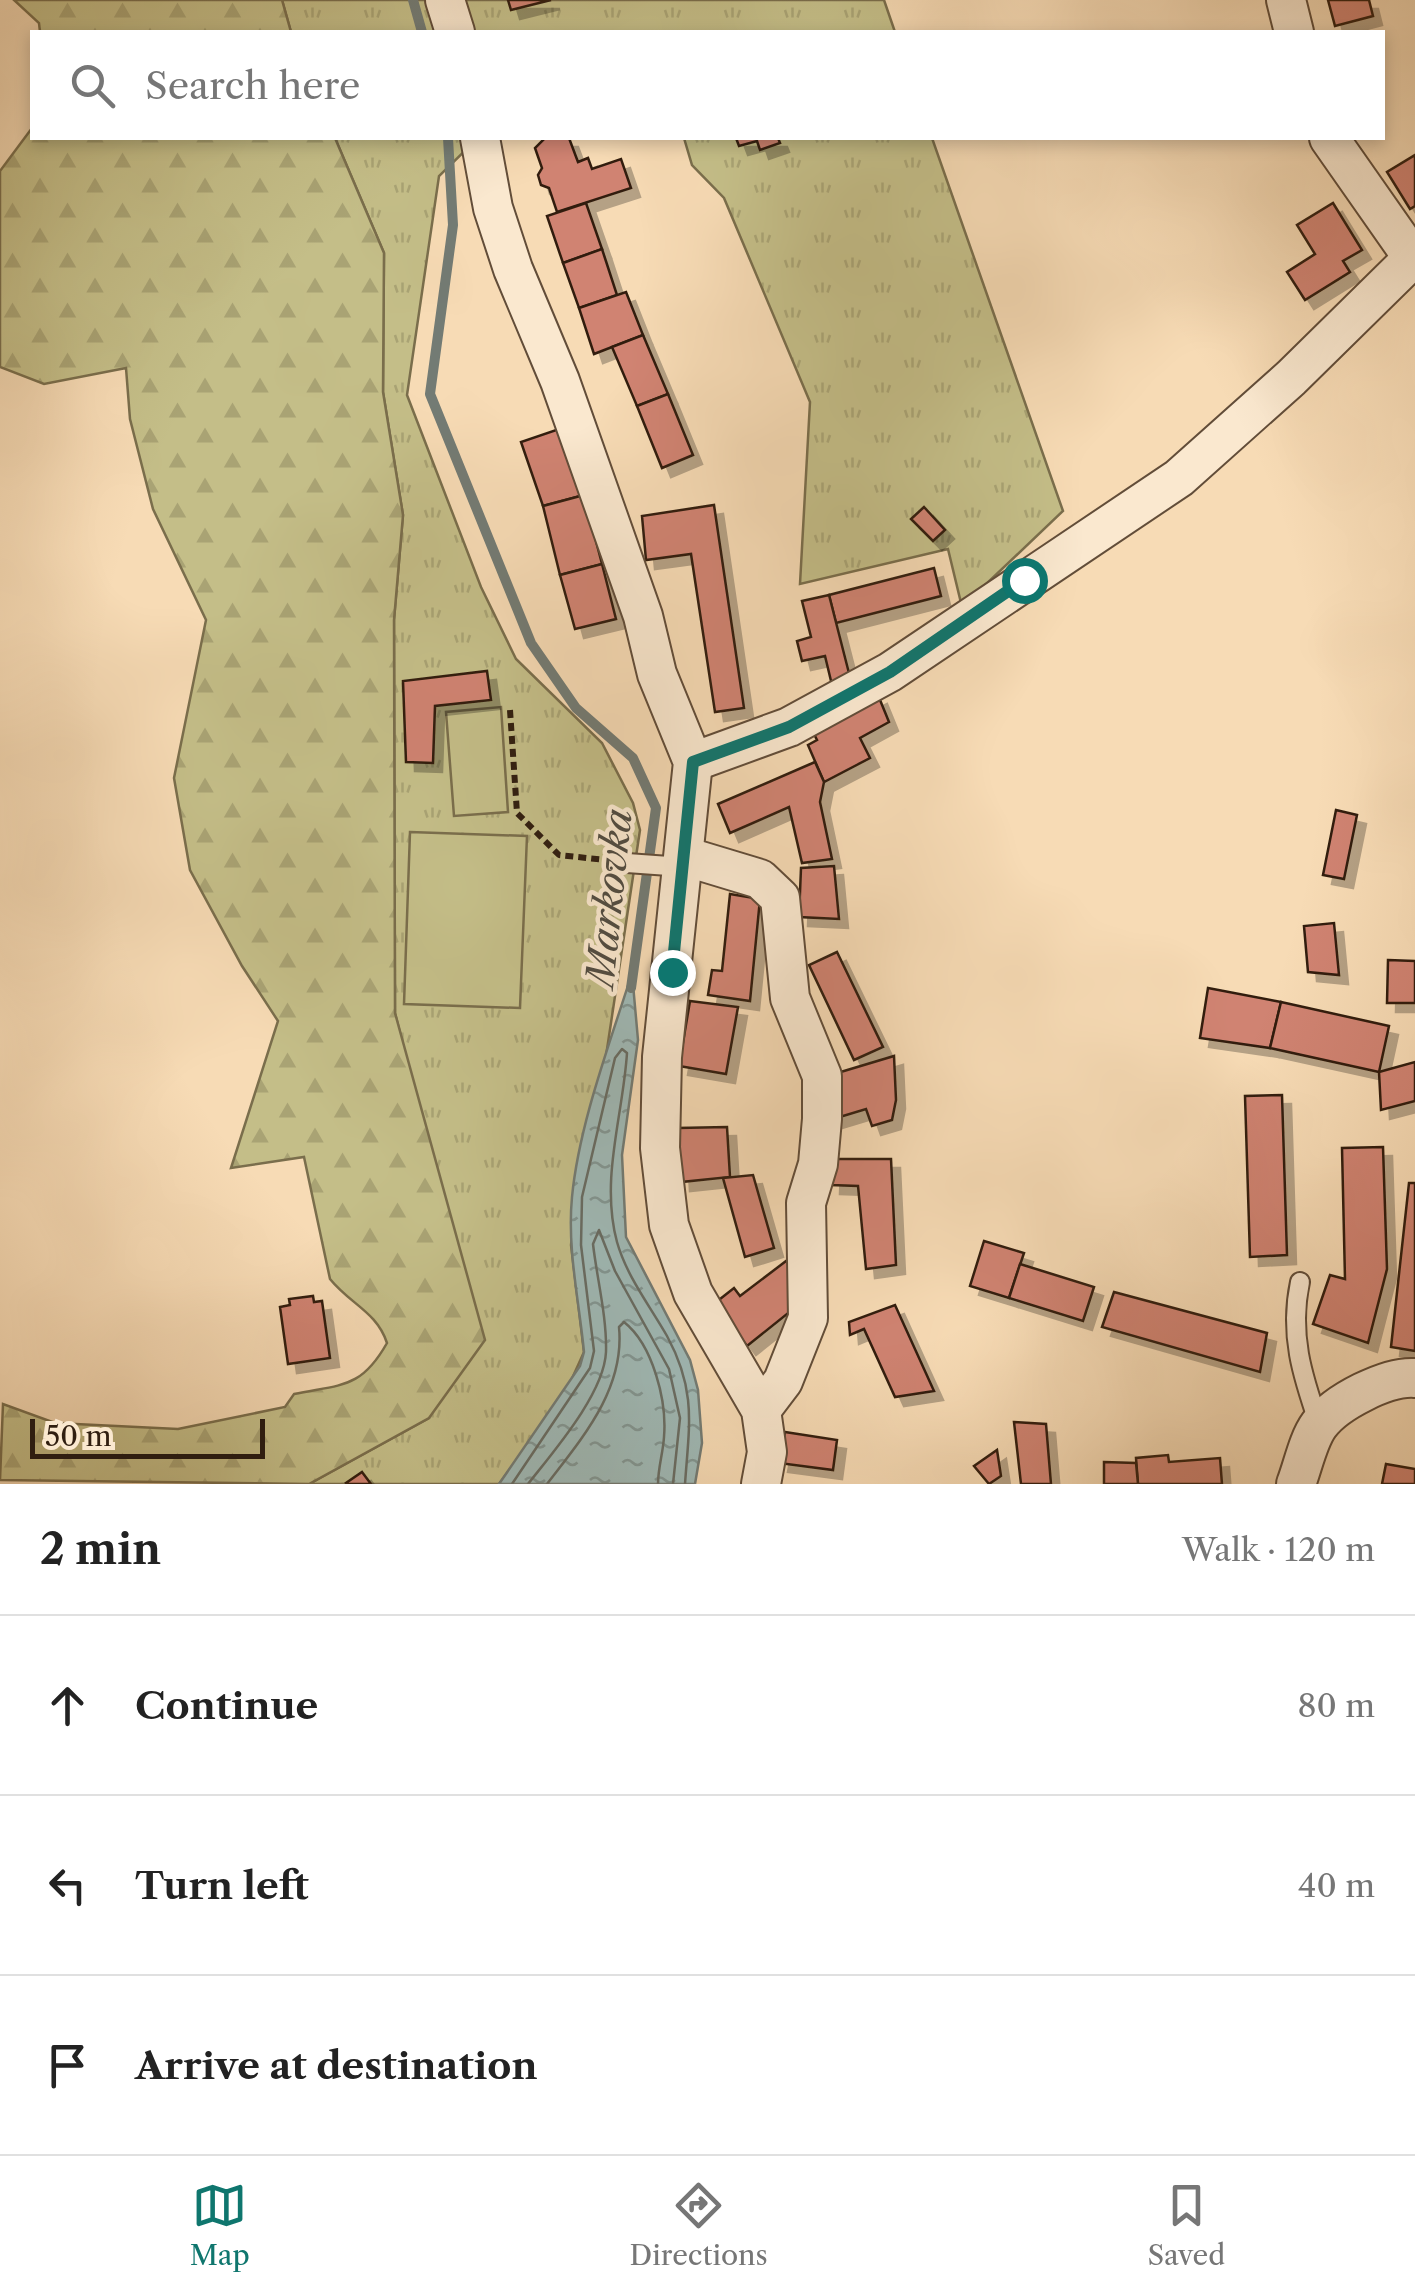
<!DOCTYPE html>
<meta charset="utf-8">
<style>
body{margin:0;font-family:"Libre Caslon Text",serif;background:#f6f6f6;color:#222}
.scale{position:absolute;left:30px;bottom:25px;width:235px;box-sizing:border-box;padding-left:10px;border:5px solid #301e10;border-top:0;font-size:28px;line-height:35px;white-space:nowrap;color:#301e10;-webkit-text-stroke:8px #fae8cf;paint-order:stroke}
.stop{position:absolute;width:30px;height:30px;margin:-22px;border:8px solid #0f766e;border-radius:50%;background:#fff}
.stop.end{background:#0f766e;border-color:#fff;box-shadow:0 2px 10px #0008}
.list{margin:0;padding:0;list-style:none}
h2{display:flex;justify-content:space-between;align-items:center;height:130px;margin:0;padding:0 40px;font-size:42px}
h2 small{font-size:32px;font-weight:400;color:#767676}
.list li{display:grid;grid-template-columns:65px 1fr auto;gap:30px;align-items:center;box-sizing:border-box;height:180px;padding:0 40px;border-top:2px solid #e0e0e0}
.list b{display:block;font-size:38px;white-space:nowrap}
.list em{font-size:32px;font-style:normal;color:#767676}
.icon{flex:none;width:55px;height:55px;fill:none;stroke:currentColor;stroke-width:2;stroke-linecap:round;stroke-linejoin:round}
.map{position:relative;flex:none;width:1415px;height:1484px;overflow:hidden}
.search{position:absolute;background:#fff;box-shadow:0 5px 15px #0003;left:30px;right:30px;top:30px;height:110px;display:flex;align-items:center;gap:25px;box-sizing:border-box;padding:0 35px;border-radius:0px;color:#767676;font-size:38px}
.sheet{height:670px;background:#fff}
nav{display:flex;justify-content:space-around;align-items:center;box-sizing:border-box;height:140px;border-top:2px solid #e0e0e0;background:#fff;font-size:28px;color:#767676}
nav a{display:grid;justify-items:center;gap:5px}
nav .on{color:#0f766e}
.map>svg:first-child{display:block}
.grass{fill:url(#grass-tufts);stroke:#7a6e4c;stroke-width:2.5}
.forest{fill:url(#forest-firs);stroke:#7a6e4c;stroke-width:2.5}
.garden{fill:#c4be88;stroke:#7a6e4c;stroke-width:2.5}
.water{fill:url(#water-ripples);stroke:#737b74;stroke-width:2.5}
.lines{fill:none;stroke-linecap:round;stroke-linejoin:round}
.shore{stroke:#686c63;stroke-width:2.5}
.stream{stroke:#737b74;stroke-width:10}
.building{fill:#d08372;stroke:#301e10;stroke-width:2.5;filter:url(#shadow)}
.service-casing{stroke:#624d39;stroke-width:22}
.minor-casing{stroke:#624d39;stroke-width:42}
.path{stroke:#301e10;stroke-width:6;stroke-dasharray:8 5;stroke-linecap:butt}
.service{stroke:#fae8cf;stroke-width:18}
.minor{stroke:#fae8cf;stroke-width:38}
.route{stroke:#0f766e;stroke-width:12}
.labels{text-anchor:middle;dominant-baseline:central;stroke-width:9;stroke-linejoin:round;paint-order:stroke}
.water-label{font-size:38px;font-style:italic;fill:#514c42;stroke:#fae8cf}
</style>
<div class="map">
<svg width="1415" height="1484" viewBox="0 0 1415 1484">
<defs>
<pattern id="grass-tufts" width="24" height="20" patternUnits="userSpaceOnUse" patternTransform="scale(2.5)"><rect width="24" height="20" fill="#c4be88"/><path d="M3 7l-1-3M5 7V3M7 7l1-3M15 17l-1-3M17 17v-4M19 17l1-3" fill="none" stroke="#a9a374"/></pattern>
<pattern id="forest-firs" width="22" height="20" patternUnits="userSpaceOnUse" patternTransform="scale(2.5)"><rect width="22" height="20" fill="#c4be88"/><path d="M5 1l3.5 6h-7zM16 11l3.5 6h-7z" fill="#a9a374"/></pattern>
<pattern id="water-ripples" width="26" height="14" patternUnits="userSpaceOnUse" patternTransform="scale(2.5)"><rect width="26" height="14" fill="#9fb9b6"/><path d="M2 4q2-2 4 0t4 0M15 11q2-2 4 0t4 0" fill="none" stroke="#829693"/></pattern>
<filter id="shadow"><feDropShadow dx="9" dy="9" stdDeviation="0" flood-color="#0004"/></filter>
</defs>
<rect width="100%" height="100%" fill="#f7dbb5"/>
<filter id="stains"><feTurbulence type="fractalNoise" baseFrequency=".002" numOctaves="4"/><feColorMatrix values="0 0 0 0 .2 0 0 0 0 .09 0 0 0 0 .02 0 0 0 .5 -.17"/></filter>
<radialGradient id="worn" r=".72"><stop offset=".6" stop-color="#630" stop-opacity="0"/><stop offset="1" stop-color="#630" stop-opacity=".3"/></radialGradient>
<g class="grass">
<path d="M 282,0 L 884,0 L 895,32 L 291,32 Z"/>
<path d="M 335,138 L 478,138 L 439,176 L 407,395 L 481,587 L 516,659 L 602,743 L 633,803 L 640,830 L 606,1056 L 582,1147 L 571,1245 L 584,1352 L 565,1394 L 499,1484 L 309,1484 L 429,1418 L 403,1045 L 395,1013 L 394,620 L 403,515 L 383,392 L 384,253 Z"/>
<path d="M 684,138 L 932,138 L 1063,511 L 962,607 L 948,549 L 800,584 L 810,402 L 724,198 L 692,165 Z"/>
</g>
<g class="forest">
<path d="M 14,0 L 282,0 L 291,32 L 40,32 L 39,23 Z"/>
<path d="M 32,128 L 32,138 L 335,138 L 384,253 L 383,392 L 403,515 L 394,620 L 395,1013 L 485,1340 L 429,1418 L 309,1484 L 0,1480 L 3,1404 L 55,1423 L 178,1429 L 285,1407 L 294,1394 C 342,1384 361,1389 387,1343 C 377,1312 350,1304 330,1279 L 304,1157 L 231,1168 L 278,1021 L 242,966 L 190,870 L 174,778 L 206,620 L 153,509 L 130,419 L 126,368 L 44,384 L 0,367 L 0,171 Z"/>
</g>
<g class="garden">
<path d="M 501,707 L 508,812 L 454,816 L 446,712 Z"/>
<path d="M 410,832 L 527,836 L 520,1008 L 404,1004 Z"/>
</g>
<path class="water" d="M 632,973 L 638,1040 L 622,1155 L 626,1237 L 690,1360 L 698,1390 L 702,1443 L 695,1484 L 499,1484 L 580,1366 L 584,1352 C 579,1300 567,1249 572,1197 C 579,1124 610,1043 632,973 Z"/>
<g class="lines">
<g class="shore">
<path d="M 512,1484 L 590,1368 L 594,1351 L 581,1245 L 582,1197 L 615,1058 L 622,1049 L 627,1053 C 623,1116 600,1179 617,1242 C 627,1277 650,1306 667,1336 C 697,1391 689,1426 685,1484"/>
<path d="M 528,1484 C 553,1452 604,1394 606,1352 C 607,1317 597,1279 593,1244 L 599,1230 L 615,1271 L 669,1369 L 680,1418 L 673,1484"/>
<path d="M 547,1484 C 583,1437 625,1389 619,1327 L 624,1322 C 653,1345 667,1401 664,1437 C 663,1453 658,1468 658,1484"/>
</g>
<g class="stream">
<path d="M 413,0 L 422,32"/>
<path d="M 448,138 L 453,225 L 430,394 L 531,643 L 576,708 L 633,758 L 656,808 L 631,988"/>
</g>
</g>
<g class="building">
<path d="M 508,0 L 551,0 L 511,10 Z"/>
<path d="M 1328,0 L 1369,0 L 1373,16 L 1335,26 Z"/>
<path d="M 545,138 L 569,138 L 578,162 L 588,158 L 592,169 L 621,159 L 631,188 L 557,212 L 549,188 L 541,185 L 538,175 L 542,168 L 535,148 Z"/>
<path d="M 736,138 L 778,138 L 780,143 L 760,150 L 757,141 L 739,146 Z"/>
<path d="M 1415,155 L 1415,206 L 1410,209 L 1387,172 Z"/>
<path d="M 586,203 L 602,249 L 563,263 L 547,216 Z"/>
<path d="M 1333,203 L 1362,250 L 1343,261 L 1350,272 L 1305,300 L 1287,272 L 1315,254 L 1297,225 Z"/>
<path d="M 602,249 L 617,295 L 579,308 L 563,263 Z"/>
<path d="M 626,292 L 643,335 L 594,354 L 579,308 Z"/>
<path d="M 643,335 L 668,394 L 637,406 L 612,347 Z"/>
<path d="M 668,394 L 693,455 L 662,468 L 637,406 Z"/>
<path d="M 562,428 L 584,495 L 543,506 L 521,442 Z"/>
<path d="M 584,495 L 602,564 L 560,575 L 543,506 Z"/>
<path d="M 714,505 L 744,708 L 715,712 L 691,554 L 646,560 L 642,516 Z"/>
<path d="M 924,507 L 945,530 L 933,541 L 911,519 Z"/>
<path d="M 602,564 L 616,619 L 575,629 L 560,575 Z"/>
<path d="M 934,568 L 941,596 L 836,623 L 829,595 Z"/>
<path d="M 829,595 L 851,681 L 832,685 L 825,656 L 802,661 L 797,641 L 811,637 L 802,601 Z"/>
<path d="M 487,671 L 491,700 L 435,706 L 433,763 L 406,762 L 403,681 Z"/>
<path d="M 878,695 L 889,722 L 860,738 L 870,758 L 824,782 L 808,745 L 817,740 L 812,730 Z"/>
<path d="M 815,762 L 824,782 L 820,802 L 832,859 L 802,863 L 789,807 L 730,833 L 718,804 Z"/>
<path d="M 1336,810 L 1357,815 L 1344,879 L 1323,875 Z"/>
<path d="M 834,866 L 839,919 L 799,917 L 801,868 Z"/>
<path d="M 730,894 L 760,899 L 750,1001 L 708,995 L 712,970 L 722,971 Z"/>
<path d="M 1334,923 L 1339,975 L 1308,972 L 1304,926 Z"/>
<path d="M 837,952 L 883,1047 L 854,1060 L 809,965 Z"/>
<path d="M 1388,960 L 1415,961 L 1415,1003 L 1387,1003 Z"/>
<path d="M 1208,988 L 1281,1002 L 1270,1048 L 1200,1038 Z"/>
<path d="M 690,1001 L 738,1007 L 726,1074 L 679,1066 Z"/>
<path d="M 1281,1002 L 1389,1026 L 1379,1072 L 1270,1048 Z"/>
<path d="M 894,1056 L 896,1100 L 892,1120 L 872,1126 L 866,1109 L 833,1119 L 834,1074 Z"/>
<path d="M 1415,1062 L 1415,1101 L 1381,1110 L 1379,1072 Z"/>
<path d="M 1282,1095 L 1287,1255 L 1250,1257 L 1245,1096 Z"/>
<path d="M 727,1127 L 730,1177 L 681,1182 L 678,1128 Z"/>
<path d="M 1383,1147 L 1387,1269 L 1368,1343 L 1313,1324 L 1330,1275 L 1345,1279 L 1342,1148 Z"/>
<path d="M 832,1159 L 891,1159 L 896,1265 L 866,1269 L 858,1186 L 831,1185 Z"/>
<path d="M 753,1175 L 774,1248 L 745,1257 L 723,1178 Z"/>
<path d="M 1409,1183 L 1415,1183 L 1415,1351 L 1391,1347 Z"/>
<path d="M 984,1241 L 1024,1253 L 1009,1298 L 970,1286 Z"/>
<path d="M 794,1255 L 797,1306 L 747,1346 L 715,1303 L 734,1288 L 740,1296 Z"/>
<path d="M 1020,1264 L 1094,1287 L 1083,1321 L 1009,1298 Z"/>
<path d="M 1114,1292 L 1267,1333 L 1260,1372 L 1102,1327 Z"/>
<path d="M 313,1296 L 314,1302 L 322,1301 L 330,1358 L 288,1364 L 280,1307 L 290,1305 L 289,1299 Z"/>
<path d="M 895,1305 L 934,1391 L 895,1397 L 864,1329 L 850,1335 L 849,1322 Z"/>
<path d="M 1014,1422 L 1046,1424 L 1051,1484 L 1021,1484 Z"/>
<path d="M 785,1432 L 837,1440 L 833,1470 L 779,1463 Z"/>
<path d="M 997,1450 L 1001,1476 L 989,1484 L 974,1466 Z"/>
<path d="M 1168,1455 L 1169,1462 L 1220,1458 L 1222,1484 L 1138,1484 L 1136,1458 Z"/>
<path d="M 1104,1462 L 1136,1463 L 1138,1484 L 1104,1484 Z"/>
<path d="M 1386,1464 L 1415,1469 L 1415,1484 L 1382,1484 Z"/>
<path d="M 362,1472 L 371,1484 L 347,1484 L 346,1483 Z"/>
</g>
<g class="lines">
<defs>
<g id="service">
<path d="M 627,863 L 683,867"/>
<path d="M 1300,1282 C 1289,1334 1302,1375 1319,1424"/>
</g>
<g id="minor">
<path d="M 445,0 L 455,32"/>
<path d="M 1286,0 L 1294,32"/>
<path d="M 480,138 L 493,208 L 513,269 L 560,381 L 643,616 L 657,674 L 693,762 L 662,1057 L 660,1148 L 669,1225 L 693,1293 L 761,1410 L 767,1452 L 761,1484"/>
<path d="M 1329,138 L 1413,258"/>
<path d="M 693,762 L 789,727 L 890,672 L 1179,478 L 1291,378 L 1415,256"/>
<path d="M 684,856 L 760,879 L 780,898 L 790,998 L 822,1076 L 822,1119 L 818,1164 L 806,1203 L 808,1318 L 783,1381 L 761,1410"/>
<path d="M 1296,1484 C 1303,1466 1308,1440 1319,1425 C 1336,1402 1387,1376 1415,1378"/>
</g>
</defs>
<use href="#service" class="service-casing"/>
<use href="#minor" class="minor-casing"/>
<path class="path" d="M 510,710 L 517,813 L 559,855 L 606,860"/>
<use href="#service" class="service"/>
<use href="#minor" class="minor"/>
</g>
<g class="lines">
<path class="route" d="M 672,972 L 693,762 L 789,727 L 890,672 L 1024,580"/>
</g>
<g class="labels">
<g class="water-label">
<text transform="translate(609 898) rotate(-84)">Markovka</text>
</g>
</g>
<rect width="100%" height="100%" filter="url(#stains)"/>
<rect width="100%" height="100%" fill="url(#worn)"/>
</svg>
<div class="scale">50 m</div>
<div class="stop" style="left:1024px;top:580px"></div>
<div class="stop end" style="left:672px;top:972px"></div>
<div class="search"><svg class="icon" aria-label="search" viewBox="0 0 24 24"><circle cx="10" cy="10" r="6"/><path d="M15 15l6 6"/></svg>Search here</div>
</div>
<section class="sheet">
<h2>2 min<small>Walk · 120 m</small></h2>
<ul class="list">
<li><svg class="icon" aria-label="ahead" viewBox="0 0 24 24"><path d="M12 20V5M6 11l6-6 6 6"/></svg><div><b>Continue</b></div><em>80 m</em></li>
<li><svg class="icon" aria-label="left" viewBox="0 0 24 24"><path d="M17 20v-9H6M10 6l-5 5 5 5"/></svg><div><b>Turn left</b></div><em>40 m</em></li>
<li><svg class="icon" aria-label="arrive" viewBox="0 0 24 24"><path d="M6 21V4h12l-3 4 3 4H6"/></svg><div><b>Arrive at destination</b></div></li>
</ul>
</section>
<nav>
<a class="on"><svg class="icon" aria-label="map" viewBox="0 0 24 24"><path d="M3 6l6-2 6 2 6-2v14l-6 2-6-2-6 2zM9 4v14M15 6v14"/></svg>Map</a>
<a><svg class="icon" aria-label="directions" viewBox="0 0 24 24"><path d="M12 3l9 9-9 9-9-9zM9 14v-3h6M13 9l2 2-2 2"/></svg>Directions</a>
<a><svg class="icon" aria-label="saved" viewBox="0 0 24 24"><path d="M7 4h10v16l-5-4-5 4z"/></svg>Saved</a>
</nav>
